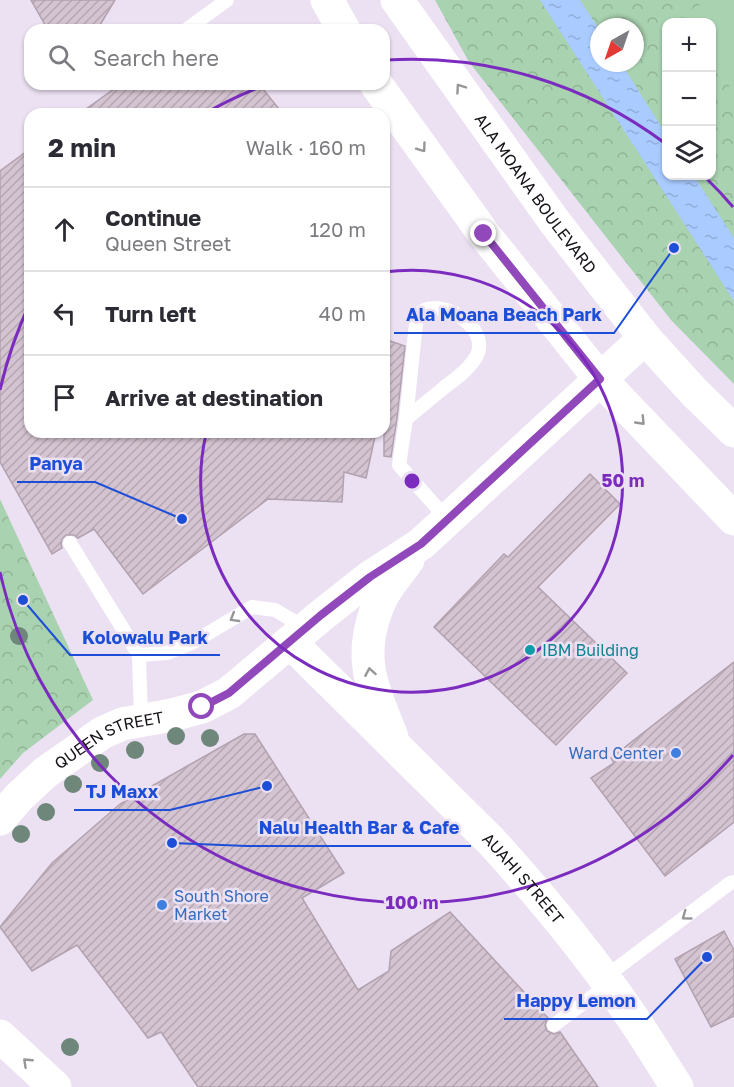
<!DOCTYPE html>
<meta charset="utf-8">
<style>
body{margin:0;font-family:"Golos Text",sans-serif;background:#f2f2f3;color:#2b2b33}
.controls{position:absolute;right:18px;top:18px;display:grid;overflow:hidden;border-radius:12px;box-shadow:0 2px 4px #0004}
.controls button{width:54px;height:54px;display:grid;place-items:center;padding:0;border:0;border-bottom:2px solid #e1e1e2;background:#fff;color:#2b2b33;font:30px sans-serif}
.compass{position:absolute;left:590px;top:18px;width:54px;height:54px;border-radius:50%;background:#fff;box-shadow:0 2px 4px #0004;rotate:220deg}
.stop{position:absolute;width:18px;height:18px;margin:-14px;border:4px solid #9148ba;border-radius:50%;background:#fff}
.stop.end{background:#9148ba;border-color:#fff;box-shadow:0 2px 6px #0008}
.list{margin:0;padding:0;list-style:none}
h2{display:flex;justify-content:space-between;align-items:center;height:78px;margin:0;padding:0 24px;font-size:26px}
h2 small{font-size:20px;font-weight:400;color:#7c7c81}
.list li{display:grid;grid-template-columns:39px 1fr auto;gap:18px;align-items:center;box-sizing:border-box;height:84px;padding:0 24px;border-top:2px solid #e1e1e2}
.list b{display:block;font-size:22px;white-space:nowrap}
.list p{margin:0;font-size:20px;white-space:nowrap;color:#7c7c81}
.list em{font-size:20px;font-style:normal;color:#7c7c81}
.icon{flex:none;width:33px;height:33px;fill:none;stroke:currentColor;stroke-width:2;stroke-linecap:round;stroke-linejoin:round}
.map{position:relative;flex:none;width:734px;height:1087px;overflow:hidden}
.search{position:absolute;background:#fff;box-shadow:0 2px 4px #0004;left:24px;top:24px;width:366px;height:66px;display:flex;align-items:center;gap:15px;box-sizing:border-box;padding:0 21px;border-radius:18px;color:#7c7c81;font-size:22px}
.panel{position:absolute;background:#fff;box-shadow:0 2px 4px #0004;left:24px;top:108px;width:366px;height:330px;border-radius:18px}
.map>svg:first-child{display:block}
.park{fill:url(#park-crowns);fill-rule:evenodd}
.pitch{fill:#a9d2b0}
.water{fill:url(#water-ripples)}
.building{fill:url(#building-hatch);stroke:#b2a1ae;stroke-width:1.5}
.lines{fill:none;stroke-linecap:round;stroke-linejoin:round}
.lane{stroke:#fff;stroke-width:14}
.secondary{stroke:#fff;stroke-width:33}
.primary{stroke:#fff;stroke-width:33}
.tree{fill:#6f867a}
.oneway{stroke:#979598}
.route{stroke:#9148ba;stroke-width:8}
.ring{fill:none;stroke:#7b2cbf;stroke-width:3}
.culture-dot{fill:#0f9aa8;stroke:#ece1f2;stroke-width:2}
.shop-dot{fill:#3f7fe0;stroke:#ece1f2;stroke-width:2}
.labels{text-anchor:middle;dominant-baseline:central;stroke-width:5;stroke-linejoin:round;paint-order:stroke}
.street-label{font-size:16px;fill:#171319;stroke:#ece1f2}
.culture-label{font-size:16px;fill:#0d838f;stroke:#ece1f2;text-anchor:start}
.shop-label{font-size:16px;fill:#366cbe;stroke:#ece1f2;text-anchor:end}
.centre{fill:#7b2cbf;stroke:#ece1f2;stroke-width:3}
.ring-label{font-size:18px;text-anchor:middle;font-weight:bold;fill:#7b2cbf;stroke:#ece1f2;stroke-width:5;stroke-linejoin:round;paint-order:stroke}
.leader{fill:none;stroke:#1d4ed8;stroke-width:2}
.callout-dot{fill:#1d4ed8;stroke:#ece1f2;stroke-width:2}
.callout-label{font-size:18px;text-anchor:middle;font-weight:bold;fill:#1d4ed8;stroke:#ece1f2;stroke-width:5;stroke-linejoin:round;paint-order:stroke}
</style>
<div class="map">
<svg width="734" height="1087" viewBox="0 0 734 1087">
<defs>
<pattern id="park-crowns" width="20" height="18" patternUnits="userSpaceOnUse" patternTransform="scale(1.5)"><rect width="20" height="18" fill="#a9d2b0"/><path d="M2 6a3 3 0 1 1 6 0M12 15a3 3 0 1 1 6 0" fill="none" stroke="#91b397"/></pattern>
<pattern id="water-ripples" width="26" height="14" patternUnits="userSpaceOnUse" patternTransform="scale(1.5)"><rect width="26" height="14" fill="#a9cbff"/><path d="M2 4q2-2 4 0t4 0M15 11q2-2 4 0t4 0" fill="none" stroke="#91adda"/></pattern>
<pattern id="building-hatch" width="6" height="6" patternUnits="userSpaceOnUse" patternTransform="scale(1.5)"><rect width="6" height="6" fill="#d4c3d0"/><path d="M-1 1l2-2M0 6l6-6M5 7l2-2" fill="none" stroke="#b5a7b2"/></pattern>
</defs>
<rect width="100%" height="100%" fill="#ece1f2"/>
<g class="park">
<path d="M 435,0 L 734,0 L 734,384 L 671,320 L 469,62 ZM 666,22 L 712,22 L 712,176 L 666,176 ZM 599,27 L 635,27 L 635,63 L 599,63 Z"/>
<path d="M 0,499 L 93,700 L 23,753 L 0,779 Z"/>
</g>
<path class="pitch" d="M 705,0 L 734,0 L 734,94 L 712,59 L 712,22 L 688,22 L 683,15 L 705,1 Z"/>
<path class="water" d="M 540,0 L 580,0 L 599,29 L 599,63 L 621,63 L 666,134 L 666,176 L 694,176 L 734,238 L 734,301 Z"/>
<g class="building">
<path d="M 31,0 L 115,0 L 97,30 L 48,30 Z"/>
<path d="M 121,84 L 259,84 L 283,114 L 79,114 Z"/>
<path d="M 30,149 L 30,432 L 376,432 L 366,478 L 344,472 L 342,502 L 268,499 L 143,594 L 94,529 L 78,538 L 74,535 L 66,535 L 62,539 L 61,544 L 62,548 L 52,554 L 0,462 L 0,171 Z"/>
<path d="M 384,339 L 405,346 L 397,418 L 391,457 L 384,456 Z"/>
<path d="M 590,474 L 620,504 L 538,587 L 627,673 L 556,745 L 434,627 L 504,554 L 508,557 Z"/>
<path d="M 734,662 L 734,822 L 665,876 L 591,778 L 614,763 L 611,758 Z"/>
<path d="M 244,734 L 255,734 L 344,873 L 302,898 L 358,990 L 389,971 L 391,951 L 450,912 L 548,1018 L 545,1025 L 547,1031 L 554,1034 L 560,1032 L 598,1087 L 198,1087 L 161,1032 L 148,1038 L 77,945 L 32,971 L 0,927 L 52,863 L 120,804 Z"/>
<path d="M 724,931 L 734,950 L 734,1016 L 711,1027 L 675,959 Z"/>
</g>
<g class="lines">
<g class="lane">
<path d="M 186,30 L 227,0"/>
<path d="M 406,419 C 419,408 433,397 446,386 C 457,378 469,369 476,357 C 493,328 438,294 419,314 C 419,315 416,322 416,323 L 406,419 L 399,465 L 447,519"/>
<path d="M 70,543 L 139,655 L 141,720"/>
<path d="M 139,655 L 167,653 L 192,643 L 252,607 L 275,610 L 306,628"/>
<path d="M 604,978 L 730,883 L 734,882"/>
<path d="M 554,1025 L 609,984"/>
</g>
<g class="secondary">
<path id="s1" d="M 290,642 L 491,841 C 542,897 590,955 632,1017 C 648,1040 662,1064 677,1087"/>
<path d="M 392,737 C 376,695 359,666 373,620 C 376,610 380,599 386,590 C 392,580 401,570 408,560"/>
<path id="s2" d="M 0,819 L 19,797 L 46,772 L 102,733 L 122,724 L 172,715 L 202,707 L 229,693 L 322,615 L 370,577 L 421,544 L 645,338"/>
<path d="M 0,1036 L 55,1087"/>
</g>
<g class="primary">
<path d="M 327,0 L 344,30"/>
<path id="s3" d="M 397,0 L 554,221 L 645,338 L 694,392 L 734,431"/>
<path d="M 376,84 L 484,234 L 600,379 L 734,519"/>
</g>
</g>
<g class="tree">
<circle cx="19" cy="636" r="9"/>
<circle cx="176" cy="736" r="9"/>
<circle cx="210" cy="738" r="9"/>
<circle cx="135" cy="750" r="9"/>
<circle cx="100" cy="763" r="9"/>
<circle cx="73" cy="784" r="9"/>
<circle cx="46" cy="812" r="9"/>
<circle cx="21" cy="834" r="9"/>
<circle cx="70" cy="1047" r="9"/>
</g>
<defs><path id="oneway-chevron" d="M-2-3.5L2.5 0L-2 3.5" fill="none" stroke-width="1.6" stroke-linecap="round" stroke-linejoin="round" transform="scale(1.5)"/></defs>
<g class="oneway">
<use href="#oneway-chevron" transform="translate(460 88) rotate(-125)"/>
<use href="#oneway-chevron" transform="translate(422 148) rotate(54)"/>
<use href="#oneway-chevron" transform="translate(641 421) rotate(46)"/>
<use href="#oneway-chevron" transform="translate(234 618) rotate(149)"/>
<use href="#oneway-chevron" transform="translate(370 672) rotate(-100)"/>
<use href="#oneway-chevron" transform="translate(686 916) rotate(144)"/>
<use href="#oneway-chevron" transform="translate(27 1062) rotate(-137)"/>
</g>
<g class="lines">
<path class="route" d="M 202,707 L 229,693 L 321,615 L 370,577 L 421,544 L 600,379 L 484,234"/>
</g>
<g class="ring">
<path d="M384 272A211 211 0 1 1 206 434"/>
<path d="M733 755A422 422 0 0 1 0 572M0 390A422 422 0 0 1 30 303M204 114A422 422 0 0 1 268 84M386 60A422 422 0 0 1 666 144M705 177A422 422 0 0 1 733 207"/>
</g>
<circle class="culture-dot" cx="530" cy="650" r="6"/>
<g class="shop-dot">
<circle cx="676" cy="753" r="6"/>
<circle cx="162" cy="905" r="6"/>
</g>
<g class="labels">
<g class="street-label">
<text stroke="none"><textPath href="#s3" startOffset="238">ALA MOANA BOULEVARD</textPath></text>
<text stroke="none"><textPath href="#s2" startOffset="138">QUEEN STREET</textPath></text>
<text stroke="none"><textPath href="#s1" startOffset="332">AUAHI STREET</textPath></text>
</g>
<g class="culture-label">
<text x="542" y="650">IBM Building</text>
</g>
<g class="shop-label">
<text x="664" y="753">Ward Center</text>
<text x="174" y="896" text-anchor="start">South Shore<tspan x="174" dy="18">Market</tspan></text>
</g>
</g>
<circle cx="412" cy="481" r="9" class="centre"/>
<g class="ring-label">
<text x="623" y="487">50 m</text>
<text x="412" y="909">100 m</text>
</g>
<path class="leader" d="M674 248L614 333H394M182 519L95 482H17M23 600L70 655H220M267 786L170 810H74M172 843L247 846H471M707 957L647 1019H504"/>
<g class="callout-dot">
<circle cx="674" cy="248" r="6"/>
<circle cx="182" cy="519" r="6"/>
<circle cx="23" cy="600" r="6"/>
<circle cx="267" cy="786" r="6"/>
<circle cx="172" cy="843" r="6"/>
<circle cx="707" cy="957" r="6"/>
</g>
<g class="callout-label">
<text x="504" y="321">Ala Moana Beach Park</text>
<text x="56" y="470">Panya</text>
<text x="145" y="644">Kolowalu Park</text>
<text x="122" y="798">TJ Maxx</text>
<text x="359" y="834">Nalu Health Bar &amp; Cafe</text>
<text x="576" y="1007">Happy Lemon</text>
</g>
</svg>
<div class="controls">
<button>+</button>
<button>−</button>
<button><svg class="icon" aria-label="layers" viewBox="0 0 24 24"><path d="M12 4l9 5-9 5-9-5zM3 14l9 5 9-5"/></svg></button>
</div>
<svg class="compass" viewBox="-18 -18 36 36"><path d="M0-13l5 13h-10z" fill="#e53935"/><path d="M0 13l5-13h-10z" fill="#7c7c81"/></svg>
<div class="stop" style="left:202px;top:707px"></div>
<div class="stop end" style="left:484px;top:234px"></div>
<div class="search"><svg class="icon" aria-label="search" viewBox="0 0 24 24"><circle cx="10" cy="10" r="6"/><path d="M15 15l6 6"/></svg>Search here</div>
<section class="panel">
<h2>2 min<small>Walk · 160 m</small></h2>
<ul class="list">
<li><svg class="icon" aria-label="ahead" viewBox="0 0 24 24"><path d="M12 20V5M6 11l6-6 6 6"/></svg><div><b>Continue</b><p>Queen Street</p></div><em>120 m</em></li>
<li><svg class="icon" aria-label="left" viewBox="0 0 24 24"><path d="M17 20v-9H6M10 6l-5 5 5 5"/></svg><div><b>Turn left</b></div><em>40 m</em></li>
<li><svg class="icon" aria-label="arrive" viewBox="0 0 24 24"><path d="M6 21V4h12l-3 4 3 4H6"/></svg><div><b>Arrive at destination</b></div></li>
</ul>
</section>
</div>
